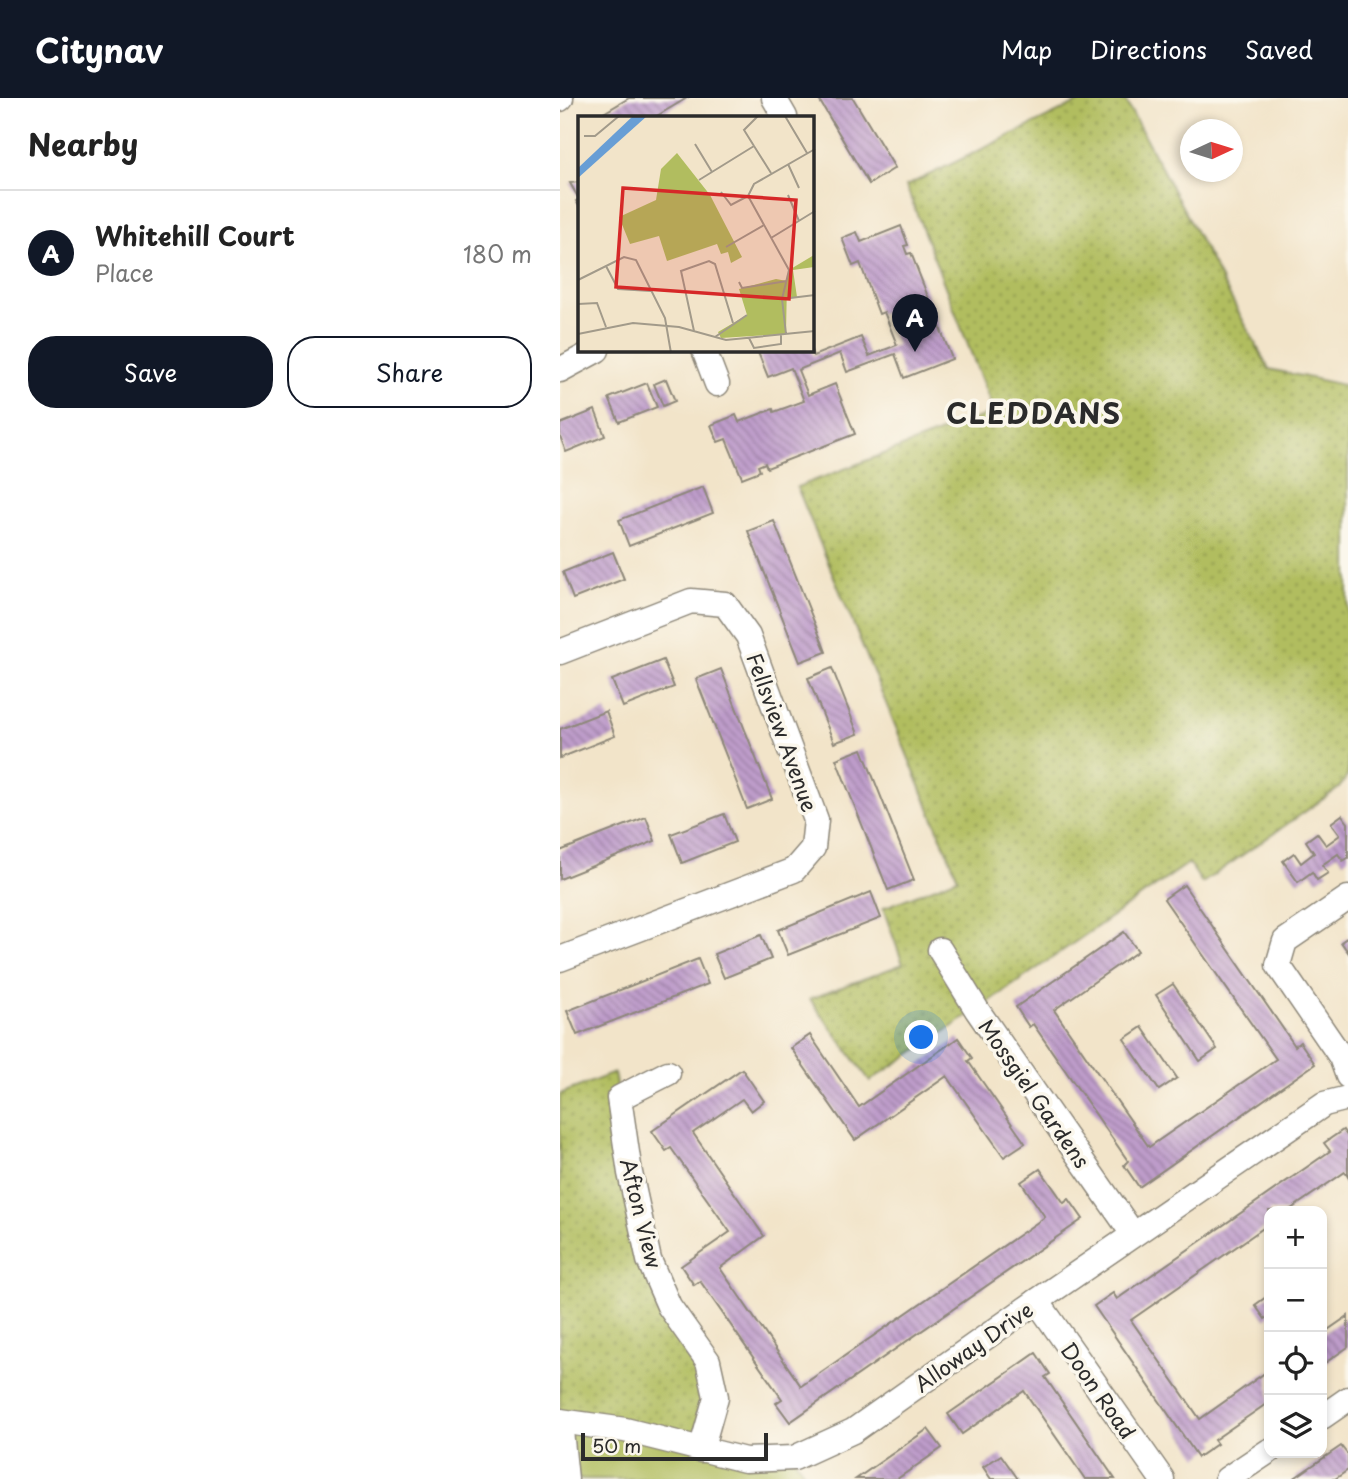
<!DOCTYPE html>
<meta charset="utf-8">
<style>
body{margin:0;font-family:"Playpen Sans",sans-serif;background:#f6f6f6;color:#222}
.controls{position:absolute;right:21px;bottom:21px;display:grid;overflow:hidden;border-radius:14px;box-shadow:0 4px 10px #0003}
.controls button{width:63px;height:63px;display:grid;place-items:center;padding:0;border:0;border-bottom:2px solid #e0e0e0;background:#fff;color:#222;font:35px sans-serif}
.compass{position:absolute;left:620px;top:21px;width:63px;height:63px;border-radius:50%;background:#fff;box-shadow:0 4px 10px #0003;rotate:86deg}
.scale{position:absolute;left:21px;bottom:18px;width:187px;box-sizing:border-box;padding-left:7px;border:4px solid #2b2b2b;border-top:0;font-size:19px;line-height:24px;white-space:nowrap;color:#2b2b2b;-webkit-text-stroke:5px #fbf7ec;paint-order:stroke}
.you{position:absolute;left:362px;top:940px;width:24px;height:24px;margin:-18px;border:5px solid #fff;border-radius:50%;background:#1a73e8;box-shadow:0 0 0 10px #1a73e833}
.badge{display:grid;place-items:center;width:46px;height:46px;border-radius:50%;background:#111827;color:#fff;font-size:23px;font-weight:700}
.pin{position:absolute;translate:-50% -58px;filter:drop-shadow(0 2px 4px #0008)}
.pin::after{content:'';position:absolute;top:37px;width:24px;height:21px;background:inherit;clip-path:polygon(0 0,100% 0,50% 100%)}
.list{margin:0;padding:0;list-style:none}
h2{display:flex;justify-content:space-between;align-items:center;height:91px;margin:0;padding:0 28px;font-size:30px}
h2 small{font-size:23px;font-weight:400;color:#767676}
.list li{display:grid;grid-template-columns:46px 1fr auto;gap:21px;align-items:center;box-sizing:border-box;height:126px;padding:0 28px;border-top:2px solid #e0e0e0}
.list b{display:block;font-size:26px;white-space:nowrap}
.list p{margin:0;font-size:23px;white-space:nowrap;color:#767676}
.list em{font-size:23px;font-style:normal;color:#767676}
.actions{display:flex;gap:14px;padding:21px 28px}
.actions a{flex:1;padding:16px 0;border:2px solid #111827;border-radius:28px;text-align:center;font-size:24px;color:#111827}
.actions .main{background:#111827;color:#fff}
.icon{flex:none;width:38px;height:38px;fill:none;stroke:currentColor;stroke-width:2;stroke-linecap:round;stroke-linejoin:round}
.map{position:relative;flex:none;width:788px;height:1381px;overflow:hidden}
header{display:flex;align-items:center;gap:42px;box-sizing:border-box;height:98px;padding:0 35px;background:#111827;color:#fff}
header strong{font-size:33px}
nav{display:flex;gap:38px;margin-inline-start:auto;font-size:24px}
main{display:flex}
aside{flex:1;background:#fff}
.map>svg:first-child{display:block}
.grass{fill:#b1bd5f;stroke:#6e7445;stroke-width:2}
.park{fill:url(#park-dots);stroke:#6e7445;stroke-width:2}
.building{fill:url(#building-back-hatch)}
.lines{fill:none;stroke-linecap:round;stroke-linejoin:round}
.street-casing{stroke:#8e887a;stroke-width:27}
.street{stroke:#fff;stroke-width:24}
.labels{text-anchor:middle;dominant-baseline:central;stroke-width:7;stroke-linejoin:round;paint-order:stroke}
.street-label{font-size:21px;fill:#2b2b2b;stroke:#fbf7ec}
.district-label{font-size:28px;font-weight:bold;letter-spacing:2px;fill:#2b2b2b;stroke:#fbf7ec}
.inset-road{fill:none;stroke:#a29a8a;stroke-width:2}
.view{fill:#d62828;fill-opacity:0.15;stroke:#d62828;stroke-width:3.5}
.inset-edge{fill:none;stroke:#2b2b2b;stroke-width:3.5}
</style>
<header>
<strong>Citynav</strong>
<nav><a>Map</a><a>Directions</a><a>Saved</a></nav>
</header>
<main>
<aside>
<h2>Nearby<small></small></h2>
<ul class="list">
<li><span class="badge">A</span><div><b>Whitehill Court</b><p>Place</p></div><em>180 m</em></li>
</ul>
<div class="actions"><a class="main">Save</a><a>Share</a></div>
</aside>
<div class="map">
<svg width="788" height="1381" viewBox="0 0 788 1381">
<defs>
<pattern id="park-dots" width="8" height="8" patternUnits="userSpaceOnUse" patternTransform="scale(1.75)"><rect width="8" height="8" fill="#b1bd5f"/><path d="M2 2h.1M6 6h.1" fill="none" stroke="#909a4f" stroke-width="1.8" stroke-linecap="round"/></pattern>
<pattern id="building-back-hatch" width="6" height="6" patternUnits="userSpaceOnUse" patternTransform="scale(1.75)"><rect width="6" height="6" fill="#be9cca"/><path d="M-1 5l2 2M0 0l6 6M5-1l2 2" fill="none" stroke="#9b7fa4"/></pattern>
</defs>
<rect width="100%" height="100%" fill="#fbf7ec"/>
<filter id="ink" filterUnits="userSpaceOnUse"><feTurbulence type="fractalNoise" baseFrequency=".0143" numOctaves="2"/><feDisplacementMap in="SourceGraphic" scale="14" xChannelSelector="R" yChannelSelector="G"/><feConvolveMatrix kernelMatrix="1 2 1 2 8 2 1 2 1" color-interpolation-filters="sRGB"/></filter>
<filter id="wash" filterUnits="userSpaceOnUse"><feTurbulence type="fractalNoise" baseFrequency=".00686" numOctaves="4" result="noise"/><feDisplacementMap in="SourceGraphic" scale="28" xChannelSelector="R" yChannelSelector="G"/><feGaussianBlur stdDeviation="1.57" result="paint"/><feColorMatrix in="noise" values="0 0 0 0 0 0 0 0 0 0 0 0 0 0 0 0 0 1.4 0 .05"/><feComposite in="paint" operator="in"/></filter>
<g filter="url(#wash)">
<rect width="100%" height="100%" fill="#f2e4c9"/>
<path class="grass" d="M 0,1323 L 234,1360 L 248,1381 L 6,1381 Z"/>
<g class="park">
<path d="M 527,0 L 564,0 L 709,271 L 788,288 L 788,677 L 779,690 L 642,785 L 629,765 L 417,912 L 310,983 L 250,901 L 343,866 L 323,810 L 398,780 L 237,389 L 434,314 L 346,88 Z"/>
<path d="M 54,975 L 89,1162 L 148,1263 L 141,1352 L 0,1323 L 0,996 Z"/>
</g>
<g id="blocks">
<g class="building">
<path d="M 69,0 L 127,0 L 95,19 L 37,19 Z"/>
<path d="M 258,0 L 293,0 L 335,70 L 309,86 Z"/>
<path d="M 19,84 L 19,108 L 16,103 L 19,101 L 10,85 Z"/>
<path d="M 341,128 L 348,147 L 344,148 L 347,156 L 351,155 L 392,261 L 344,280 L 335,256 L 287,274 L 280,255 L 238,272 L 248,297 L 275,286 L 295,336 L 207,370 L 205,365 L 198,368 L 200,373 L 182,380 L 166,341 L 158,344 L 151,327 L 176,317 L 179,324 L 213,311 L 214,314 L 244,303 L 231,270 L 208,279 L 197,252 L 251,252 L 253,258 L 301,239 L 309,258 L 337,247 L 324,214 L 319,216 L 300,165 L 293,168 L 282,140 L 297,134 L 301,144 Z"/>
<path d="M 106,281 L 115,303 L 103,308 L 94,286 Z"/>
<path d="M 87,285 L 97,309 L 59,324 L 49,300 Z"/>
<path d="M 35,312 L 45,338 L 6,354 L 0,338 L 0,326 Z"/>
<path d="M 143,389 L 153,415 L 69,448 L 59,422 Z"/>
<path d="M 214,423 L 266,554 L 240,564 L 188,433 Z"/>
<path d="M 53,454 L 64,481 L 13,501 L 3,474 Z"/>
<path d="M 103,562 L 114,589 L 63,609 L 52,582 Z"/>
<path d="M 272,570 L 298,636 L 274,645 L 248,580 Z"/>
<path d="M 161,571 L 212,701 L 187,711 L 136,581 Z"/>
<path d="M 46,613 L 55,638 L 0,660 L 0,631 Z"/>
<path d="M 302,651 L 354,782 L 328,792 L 276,661 Z"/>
<path d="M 164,716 L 175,744 L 122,765 L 111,736 Z"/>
<path d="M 782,717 L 788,725 L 788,760 L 783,763 L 778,756 L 762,767 L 768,775 L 757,782 L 752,774 L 738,784 L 723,763 L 734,755 L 741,765 L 754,755 L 746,743 L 757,735 L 766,747 L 780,737 L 771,725 Z"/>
<path d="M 86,719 L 95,743 L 0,781 L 0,753 Z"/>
<path d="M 624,787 L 735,948 L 740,944 L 755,966 L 579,1089 L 564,1067 L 568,1063 L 473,926 L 469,929 L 456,909 L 564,834 L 578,853 L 494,912 L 589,1049 L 716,961 L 604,801 Z"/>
<path d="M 311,794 L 321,820 L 228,857 L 218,832 Z"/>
<path d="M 201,837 L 211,861 L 164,880 L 154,856 Z"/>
<path d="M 788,839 L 788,854 L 781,844 Z"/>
<path d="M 138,861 L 148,886 L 17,937 L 7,913 Z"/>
<path d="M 613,886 L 657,951 L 640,963 L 596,897 Z"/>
<path d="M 582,929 L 617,980 L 599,992 L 564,941 Z"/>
<path d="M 250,937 L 299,1009 L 398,940 L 412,960 L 408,963 L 465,1045 L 444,1059 L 387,978 L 295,1042 L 231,950 Z"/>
<path d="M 182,971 L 204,1003 L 191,1013 L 182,1001 L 133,1035 L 204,1138 L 160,1170 L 241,1288 L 485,1119 L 461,1084 L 480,1071 L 504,1105 L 509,1101 L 523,1121 L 230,1324 L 216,1305 L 222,1301 L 140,1183 L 134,1187 L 121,1168 L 170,1134 L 111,1050 L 106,1053 L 92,1033 Z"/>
<path d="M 783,1032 L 788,1039 L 788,1079 L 785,1074 L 728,1113 L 709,1113 L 709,1126 L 571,1222 L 640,1321 L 709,1272 L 709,1304 L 654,1342 L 657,1346 L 638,1359 L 534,1208 L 553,1195 L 557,1201 L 770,1053 L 764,1045 Z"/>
<path d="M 709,1197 L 709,1218 L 705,1221 L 695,1207 Z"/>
<path d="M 788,1218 L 788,1249 L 762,1267 L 762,1236 Z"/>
<path d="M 476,1255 L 490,1276 L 485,1279 L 555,1381 L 525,1381 L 464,1293 L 402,1336 L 388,1316 Z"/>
<path d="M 368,1331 L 382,1350 L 337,1381 L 296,1381 Z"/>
<path d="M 781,1348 L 788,1357 L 788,1372 L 775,1381 L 733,1381 Z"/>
<path d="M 441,1357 L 458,1381 L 431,1381 L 423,1369 Z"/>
</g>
</g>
</g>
<g filter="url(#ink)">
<use href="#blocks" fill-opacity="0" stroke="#8e887a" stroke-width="2"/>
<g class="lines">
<defs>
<g id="street">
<path d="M 214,0 L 225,19"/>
<path d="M 0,1 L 1,0"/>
<path d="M 144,252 L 157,286"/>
<path d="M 0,272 L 37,252"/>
<path d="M 0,554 L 131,503 L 165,506 L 188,538 L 256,722 L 253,750 L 234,772 L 0,861"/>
<path d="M 788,800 L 725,843 L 718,867 L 781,959 L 788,978"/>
<path d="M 380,852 L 417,912 L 573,1136"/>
<path d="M 108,975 L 59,1000 L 70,1075 L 89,1162 L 109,1208 L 148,1263 L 156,1299 L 141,1352"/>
<path d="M 477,1203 L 602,1381"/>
<path d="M 762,1319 L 788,1301"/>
<path d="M 0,1323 L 65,1332 L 185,1362 L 234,1360 L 293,1333 L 477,1203 L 764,1006 L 788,1000"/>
<path d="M 0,1323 L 6,1381"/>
<path d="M 667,1381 L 709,1353"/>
</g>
</defs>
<use href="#street" class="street-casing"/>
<use href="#street" class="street"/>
</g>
</g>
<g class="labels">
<g class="street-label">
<text transform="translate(223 634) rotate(70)">Fellsview Avenue</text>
<text transform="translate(475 995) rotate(55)">Mossgiel Gardens</text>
<text transform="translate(82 1115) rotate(76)">Afton View</text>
<text transform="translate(413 1248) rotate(-35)">Alloway Drive</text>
<text transform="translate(539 1292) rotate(55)">Doon Road</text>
</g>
<g class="district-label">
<text x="474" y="314">CLEDDANS</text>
</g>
</g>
<g transform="translate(18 18)">
<rect width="236" height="236" fill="#f2e4c9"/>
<path d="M 236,139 L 236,151 L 215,154 L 219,181 L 204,183 L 211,154 Z" fill="#b1bd5f"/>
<path d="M 99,37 L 132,79 L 164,141 L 153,147 L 150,136 L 143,138 L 139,128 L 89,145 L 81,120 L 52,128 L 41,101 L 78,84 L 83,53 ZM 198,163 L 209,165 L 208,218 L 143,222 L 140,216 L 169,199 L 161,173 Z" fill="#b1bd5f"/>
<path d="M 55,0 L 69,0 L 0,62 L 0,52 Z" fill="#689ed5"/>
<path class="inset-road" d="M 207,0 L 229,37M 6,20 L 17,20 L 41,0M 117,28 L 134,56M 176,30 L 166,14 L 180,0M 210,48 L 221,72M 121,64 L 176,30 L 193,57M 143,76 L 153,89 L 170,80M 210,79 L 221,105M 193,122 L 237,95M 148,131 L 186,109M 28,150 L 40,173 L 73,175M 0,164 L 46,141 L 58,144 L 87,202 L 93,237M 161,166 L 164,172 L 209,165M 204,183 L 237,179M 0,188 L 19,187 L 28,211M 116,215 L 103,155 L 131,145 L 137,148 L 155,207M 0,218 L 55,207 L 101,211 L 148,224 L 237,215M 208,218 L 204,183 L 211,154 L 170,80 L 176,68 L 237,33M 137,221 L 169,199M 171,222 L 176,232 L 203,228 L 203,218"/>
<path class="view" d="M 45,72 L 218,84 L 211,183 L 38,171 Z"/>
<rect width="236" height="236" class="inset-edge"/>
</g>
</svg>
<div class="controls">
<button>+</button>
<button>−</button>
<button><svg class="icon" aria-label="locate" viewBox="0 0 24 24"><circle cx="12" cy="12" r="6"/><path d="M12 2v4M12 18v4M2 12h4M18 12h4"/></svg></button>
<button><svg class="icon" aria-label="layers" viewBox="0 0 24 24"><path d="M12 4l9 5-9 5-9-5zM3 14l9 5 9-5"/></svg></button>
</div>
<svg class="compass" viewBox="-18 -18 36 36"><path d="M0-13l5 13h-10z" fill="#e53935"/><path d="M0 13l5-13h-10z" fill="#767676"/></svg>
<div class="scale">50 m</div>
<div class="you"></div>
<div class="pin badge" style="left:355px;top:254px">A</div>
</div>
</main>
